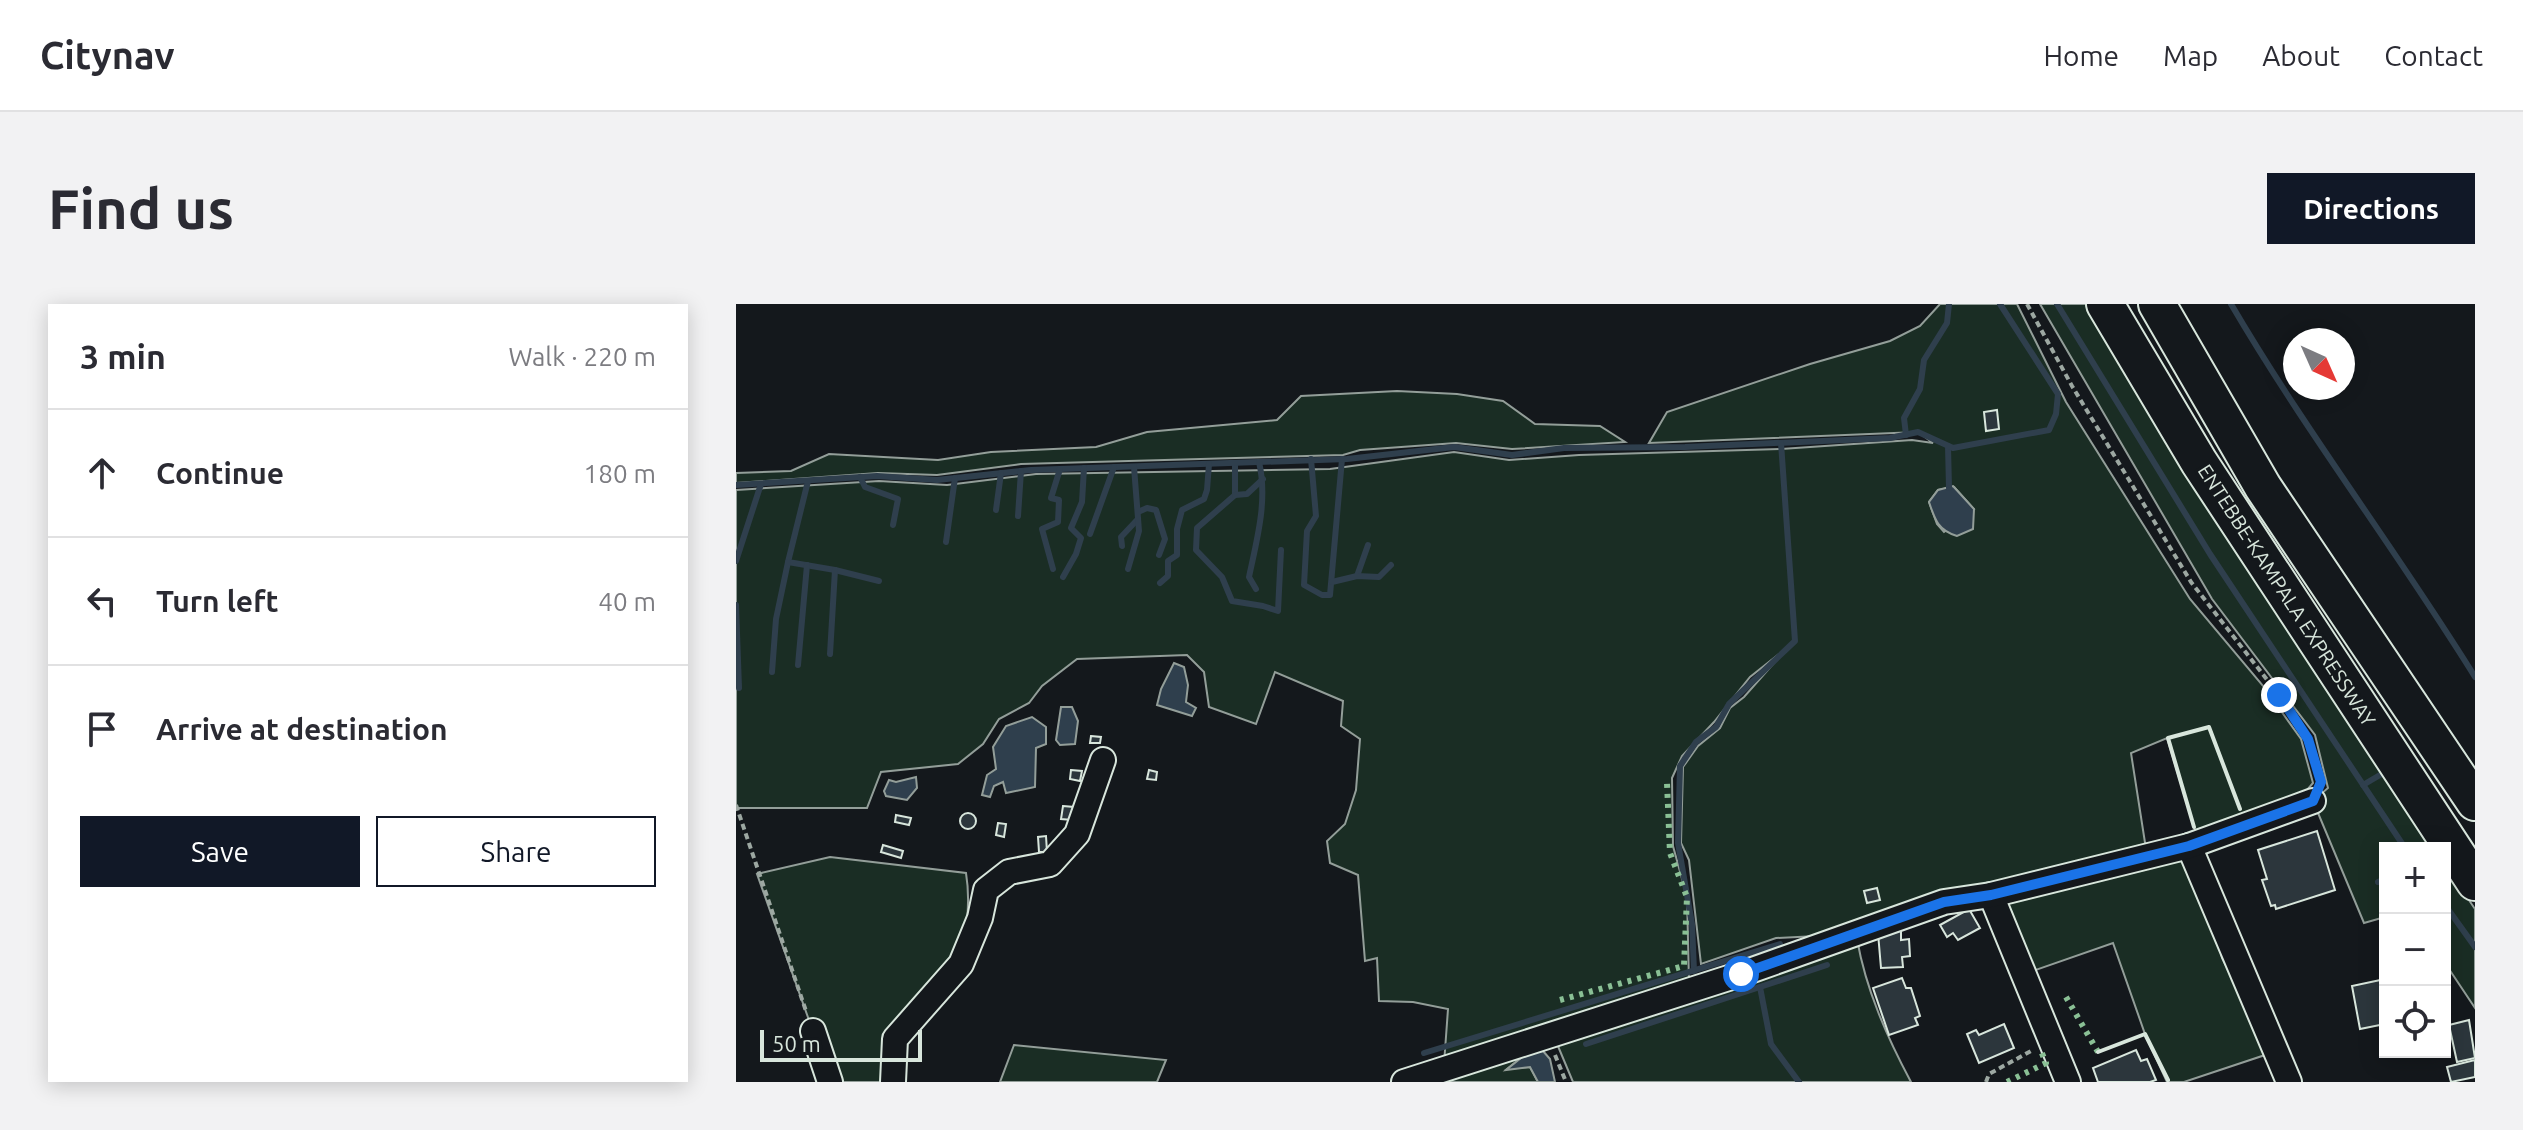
<!DOCTYPE html>
<meta charset="utf-8">
<style>
body{margin:0;font-family:Ubuntu,sans-serif;background:#f2f2f3;color:#2b2b33}
.controls{position:absolute;right:24px;bottom:24px;display:grid;overflow:hidden;border-radius:0px;box-shadow:0 4px 20px #0003}
.controls button{width:72px;height:72px;display:grid;place-items:center;padding:0;border:0;border-bottom:2px solid #e1e1e2;background:#fff;color:#2b2b33;font:40px sans-serif}
.compass{position:absolute;left:1547px;top:24px;width:72px;height:72px;border-radius:50%;background:#fff;box-shadow:0 4px 20px #0003;rotate:135deg}
.scale{position:absolute;left:24px;bottom:20px;width:162px;box-sizing:border-box;padding-left:8px;border:4px solid #d8e6dc;border-top:0;font-size:22px;line-height:28px;white-space:nowrap;color:#d8e6dc;-webkit-text-stroke:6px #14181c;paint-order:stroke}
.stop{position:absolute;width:24px;height:24px;margin:-18px;border:6px solid #1a73e8;border-radius:50%;background:#fff}
.stop.end{background:#1a73e8;border-color:#fff;box-shadow:0 2px 8px #0008}
.list{margin:0;padding:0;list-style:none}
h2{display:flex;justify-content:space-between;align-items:center;height:104px;margin:0;padding:0 32px;font-size:34px}
h2 small{font-size:26px;font-weight:400;color:#7c7c81}
.list li{display:grid;grid-template-columns:52px 1fr auto;gap:24px;align-items:center;box-sizing:border-box;height:128px;padding:0 32px;border-top:2px solid #e1e1e2}
.list b{display:block;font-size:30px;white-space:nowrap}
.list em{font-size:26px;font-style:normal;color:#7c7c81}
.actions{display:flex;gap:16px;padding:24px 32px}
.actions a{flex:1;padding:18px 0;border:2px solid #111827;border-radius:0px;text-align:center;font-size:28px;color:#111827}
.actions .main{background:#111827;color:#fff}
.icon{flex:none;width:44px;height:44px;fill:none;stroke:currentColor;stroke-width:2;stroke-linecap:round;stroke-linejoin:round}
.map{position:relative;flex:none;width:1739px;height:778px;overflow:hidden;border-radius:0px}
header{display:flex;align-items:center;gap:48px;box-sizing:border-box;height:112px;padding:0 40px;background:#fff;border-bottom:2px solid #e1e1e2}
header strong{font-size:38px}
nav{display:flex;gap:44px;margin-inline-start:auto;font-size:28px}
.intro{display:flex;align-items:center;justify-content:space-between;box-sizing:border-box;height:192px;padding:0 48px}
h1{margin:0;font-size:56px}
.button{padding:20px 36px;border-radius:0px;background:#111827;color:#fff;font-size:28px;font-weight:700}
main{display:flex;gap:48px;padding:0 48px}
aside{flex:1;background:#fff;border-radius:0px;box-shadow:0 4px 20px #0003}
.map>svg:first-child{display:block}
.green{fill:#1a2d24;stroke:#939e99;stroke-width:2;fill-rule:evenodd}
.water{fill:#2f3f4d;stroke:#939e99;stroke-width:2}
.lines{fill:none;stroke-linecap:round;stroke-linejoin:round}
.stream{stroke:#2f3f4d;stroke-width:6}
.building{fill:#2c363c;stroke:#d8e6dc;stroke-width:2}
.minor-casing{stroke:#d8e6dc;stroke-width:28}
.highway-casing{stroke:#d8e6dc;stroke-width:40}
.path{stroke:#9da8a2;stroke-width:4;stroke-dasharray:6 4;stroke-linecap:butt}
.minor{stroke:#14181c;stroke-width:24}
.highway{stroke:#14181c;stroke-width:36}
.hedge{stroke:#8ac095;stroke-width:6;stroke-dasharray:4 6;stroke-linecap:butt}
.wall{stroke:#d8e6dc;stroke-width:4}
.route{stroke:#1a73e8;stroke-width:10}
.labels{text-anchor:middle;dominant-baseline:central;stroke-width:6;stroke-linejoin:round;paint-order:stroke}
.street-label{font-size:20px;fill:#d8e6dc;stroke:#14181c}
</style>
<header>
<strong>Citynav</strong>
<nav><a>Home</a><a>Map</a><a>About</a><a>Contact</a></nav>
</header>
<div class="intro"><h1>Find us</h1><a class="button">Directions</a></div>
<main>
<aside>
<h2>3 min<small>Walk · 220 m</small></h2>
<ul class="list">
<li><svg class="icon" aria-label="ahead" viewBox="0 0 24 24"><path d="M12 20V5M6 11l6-6 6 6"/></svg><div><b>Continue</b></div><em>180 m</em></li>
<li><svg class="icon" aria-label="left" viewBox="0 0 24 24"><path d="M17 20v-9H6M10 6l-5 5 5 5"/></svg><div><b>Turn left</b></div><em>40 m</em></li>
<li><svg class="icon" aria-label="arrive" viewBox="0 0 24 24"><path d="M6 21V4h12l-3 4 3 4H6"/></svg><div><b>Arrive at destination</b></div></li>
</ul>
<div class="actions"><a class="main">Save</a><a>Share</a></div>
</aside>
<div class="map">
<svg width="1739" height="778" viewBox="0 0 1739 778">
<rect width="100%" height="100%" fill="#14181c"/>
<g class="green">
<path d="M 1204,0 L 1263,0 L 1277,21 L 1265,0 L 1281,0 L 1330,98 L 1454,295 L 1528,383 L 1565,435 L 1577,479 L 1566,492 L 1460,529 L 1431,434 L 1395,449 L 1410,545 L 1081,632 L 1040,634 L 965,660 L 953,556 L 945,539 L 947,463 L 962,442 L 984,424 L 994,404 L 1008,393 L 1053,342 L 1014,373 L 978,418 L 946,452 L 936,474 L 937,542 L 951,593 L 953,678 L 708,760 L 712,705 L 677,698 L 643,697 L 641,654 L 629,657 L 622,571 L 594,559 L 591,537 L 609,520 L 620,486 L 624,435 L 605,422 L 607,397 L 539,368 L 520,420 L 473,403 L 468,368 L 451,351 L 341,355 L 306,382 L 293,399 L 263,415 L 247,440 L 222,460 L 145,468 L 131,504 L 0,504 L 0,186 L 143,177 L 211,181 L 300,170 L 594,165 L 718,148 L 773,156 L 843,151 L 1045,145 L 1176,136 L 1197,139 L 1182,128 L 913,139 L 931,108 L 1074,60 L 1154,37 L 1184,22 ZM 1218,183 L 1238,205 L 1208,228 L 1201,220 L 1193,198 L 1202,186 Z"/>
<path d="M 1304,0 L 1350,0 L 1434,144 L 1698,544 L 1649,544 L 1649,613 L 1628,619 L 1577,497 L 1592,484 L 1579,431 L 1476,295 Z"/>
<path d="M 661,87 L 721,90 L 767,97 L 799,120 L 864,122 L 889,138 L 776,145 L 720,139 L 624,146 L 607,151 L 285,160 L 201,171 L 142,169 L 0,179 L 0,169 L 55,167 L 93,150 L 202,156 L 255,148 L 360,143 L 411,128 L 541,116 L 565,92 Z"/>
<path d="M 1447,551 L 1477,610 L 1486,654 L 1516,712 L 1529,751 L 1448,778 L 1431,778 L 1409,730 L 1377,639 L 1294,668 L 1266,603 L 1271,596 Z"/>
<path d="M 94,553 L 230,569 C 235,600 231,638 217,667 C 211,681 165,721 151,734 L 149,778 L 95,778 L 21,570 Z"/>
<path d="M 1709,561 L 1739,605 L 1739,704 L 1709,659 Z"/>
<path d="M 1121,635 C 1130,686 1151,733 1175,778 L 837,778 L 819,735 Z"/>
<path d="M 278,741 L 430,756 L 421,778 L 264,778 Z"/>
<path d="M 798,744 L 807,747 L 790,750 L 771,765 L 794,763 L 802,778 L 683,778 Z"/>
</g>
<g class="water">
<path d="M 1217,182 L 1238,205 L 1237,225 L 1221,232 C 1202,226 1199,216 1193,198 L 1202,186 Z"/>
<path d="M 438,359 L 448,363 L 452,381 L 450,398 L 460,404 L 456,412 L 421,401 L 425,385 Z"/>
<path d="M 325,403 L 336,403 L 342,417 L 339,440 L 324,441 L 320,436 Z"/>
<path d="M 296,413 L 310,423 L 310,440 L 300,444 L 299,483 L 270,489 L 267,478 L 258,482 L 254,493 L 246,491 L 251,471 L 260,465 L 257,443 L 270,422 Z"/>
<path d="M 180,473 L 181,484 L 171,496 L 150,492 L 148,487 L 153,476 L 160,478 Z"/>
<path d="M 807,747 L 814,755 L 819,778 L 802,778 L 794,763 L 770,766 L 790,750 Z"/>
</g>
<g class="lines">
<g class="stream">
<path d="M 1321,0 L 1474,250 L 1669,544"/>
<path d="M 1495,0 C 1570,128 1661,247 1739,373"/>
<path d="M 1170,131 L 1168,114 L 1184,85 L 1188,56 L 1211,19 L 1213,0"/>
<path d="M 1212,142 L 1213,184"/>
<path d="M 575,155 L 580,212 L 571,227 L 568,281 L 586,291 L 594,291 L 606,155"/>
<path d="M 499,159 L 499,191 L 461,224 L 460,246 L 486,273 L 496,297 L 527,302 L 542,307 L 545,246"/>
<path d="M 124,173 L 129,183 L 162,195 L 157,221"/>
<path d="M 72,177 L 52,258 L 99,266 L 143,277"/>
<path d="M 0,181 L 141,172 L 201,176 L 295,166 L 611,155 L 718,143 L 776,151 L 828,144 L 949,143 L 1154,134 L 1182,128 L 1217,144 L 1313,126 L 1320,110 L 1322,90 L 1264,0"/>
<path d="M 499,191 L 511,190 L 527,175"/>
<path d="M 260,206 L 265,169"/>
<path d="M 402,208 L 411,204 L 420,206 L 429,235 L 423,251"/>
<path d="M 282,212 L 285,167"/>
<path d="M 354,230 L 378,163"/>
<path d="M 210,238 L 219,174"/>
<path d="M 386,242 L 385,233 L 402,215"/>
<path d="M 0,257 L 25,180"/>
<path d="M 317,265 L 306,225 L 322,218 L 323,196 L 315,194 L 324,165"/>
<path d="M 392,265 L 403,227 L 398,163"/>
<path d="M 621,272 L 632,241"/>
<path d="M 327,273 L 340,250 L 345,234 L 335,224 L 346,198 L 348,164"/>
<path d="M 596,278 L 621,272 L 643,273 L 655,261"/>
<path d="M 424,279 L 432,272 L 432,257 L 441,251 L 441,225 L 446,206 L 468,195 L 471,186 L 473,160"/>
<path d="M 520,285 L 513,273 C 521,235 532,196 523,158"/>
<path d="M 0,301 L 3,384"/>
<path d="M 94,350 L 99,266"/>
<path d="M 62,361 L 71,261"/>
<path d="M 36,368 L 40,315 L 52,258"/>
<path d="M 1627,481 L 1649,468"/>
<path d="M 1642,578 L 1649,575"/>
<path d="M 1709,601 L 1739,643"/>
<path d="M 958,667 L 956,620 L 942,539 L 944,462 L 960,438 L 980,423 L 993,400 L 1059,337 L 1045,139"/>
<path d="M 1024,683 L 1035,740 L 1063,778"/>
<path d="M 850,740 L 1091,661"/>
<path d="M 688,749 L 1044,640"/>
</g>
</g>
<g class="building">
<path d="M 1261,106 L 1263,125 L 1250,127 L 1248,108 Z"/>
<path d="M 355,432 L 365,433 L 364,439 L 354,439 Z"/>
<path d="M 335,466 L 346,467 L 344,477 L 334,475 Z"/>
<path d="M 413,466 L 421,468 L 420,476 L 411,475 Z"/>
<path d="M 327,502 L 338,503 L 336,516 L 325,515 Z"/>
<circle cx="232" cy="517" r="8"/>
<path d="M 160,511 L 175,514 L 173,521 L 159,518 Z"/>
<path d="M 262,519 L 270,520 L 268,533 L 260,531 Z"/>
<path d="M 1581,527 L 1599,586 L 1540,605 L 1539,601 L 1535,602 L 1526,576 L 1531,575 L 1522,546 Z"/>
<path d="M 310,532 L 311,548 L 303,548 L 302,533 Z"/>
<path d="M 147,541 L 167,547 L 165,554 L 145,548 Z"/>
<path d="M 1141,584 L 1144,596 L 1131,599 L 1128,587 Z"/>
<path d="M 1233,605 L 1244,624 L 1222,636 L 1217,629 L 1211,633 L 1204,621 Z"/>
<path d="M 1165,626 L 1165,636 L 1173,635 L 1174,652 L 1166,653 L 1167,663 L 1145,664 L 1142,629 Z"/>
<path d="M 1166,674 L 1170,684 L 1175,684 L 1184,712 L 1179,714 L 1182,721 L 1153,731 L 1137,684 Z"/>
<path d="M 1649,675 L 1649,720 L 1624,725 L 1616,682 Z"/>
<path d="M 1733,716 L 1739,754 L 1721,758 L 1713,721 Z"/>
<path d="M 1268,720 L 1278,744 L 1243,759 L 1231,730 L 1240,726 L 1243,731 Z"/>
<path d="M 1400,746 L 1405,757 L 1411,755 L 1420,776 L 1414,778 L 1362,778 L 1357,764 Z"/>
<path d="M 1739,756 L 1739,773 L 1715,778 L 1711,763 Z"/>
</g>
<g class="lines">
<defs>
<g id="minor">
<path d="M 1453,542 L 1553,778"/>
<path d="M 1255,591 L 1332,778"/>
<path d="M 77,727 L 94,778"/>
<path d="M 157,778 L 159,735 L 225,660 L 244,614 L 250,586 L 273,568 L 314,560 L 341,530 L 367,456"/>
<path d="M 668,778 L 1005,670 L 1208,598 L 1255,591 L 1453,542 L 1577,497"/>
</g>
<g id="highway">
<path d="M 1369,0 L 1463,158 L 1739,578"/>
<path d="M 1421,0 L 1527,183 L 1739,498"/>
</g>
</defs>
<use href="#minor" class="minor-casing"/>
<use href="#highway" class="highway-casing"/>
<g class="path">
<path d="M 1291,0 L 1336,82 L 1455,278 L 1543,391 L 1572,435 L 1584,477"/>
<path d="M 0,501 L 70,707"/>
<path d="M 819,751 L 830,778"/>
<path d="M 1250,778 L 1253,770 L 1295,747"/>
</g>
<use href="#minor" class="minor"/>
<use href="#highway" class="highway"/>
<g class="hedge">
<path d="M 1330,693 L 1362,748"/>
<path d="M 824,696 L 948,662 L 951,593 L 934,549 L 931,479"/>
<path d="M 1271,778 L 1310,759 L 1305,747"/>
</g>
<g class="wall">
<path d="M 1458,523 L 1432,434 L 1473,423 L 1504,505"/>
<path d="M 1362,748 L 1409,730 L 1432,776"/>
</g>
</g>
<g class="lines">
<path class="route" d="M 1005,670 L 1208,598 L 1255,591 L 1453,542 L 1577,497 L 1585,478 L 1572,435 L 1543,391"/>
</g>
<g class="labels">
<g class="street-label">
<text transform="translate(1551 291) rotate(57)">ENTEBBE-KAMPALA EXPRESSWAY</text>
</g>
</g>
</svg>
<div class="controls">
<button>+</button>
<button>−</button>
<button><svg class="icon" aria-label="locate" viewBox="0 0 24 24"><circle cx="12" cy="12" r="6"/><path d="M12 2v4M12 18v4M2 12h4M18 12h4"/></svg></button>
</div>
<svg class="compass" viewBox="-18 -18 36 36"><path d="M0-13l5 13h-10z" fill="#e53935"/><path d="M0 13l5-13h-10z" fill="#7c7c81"/></svg>
<div class="scale">50 m</div>
<div class="stop" style="left:1005px;top:670px"></div>
<div class="stop end" style="left:1543px;top:391px"></div>
</div>
</main>
